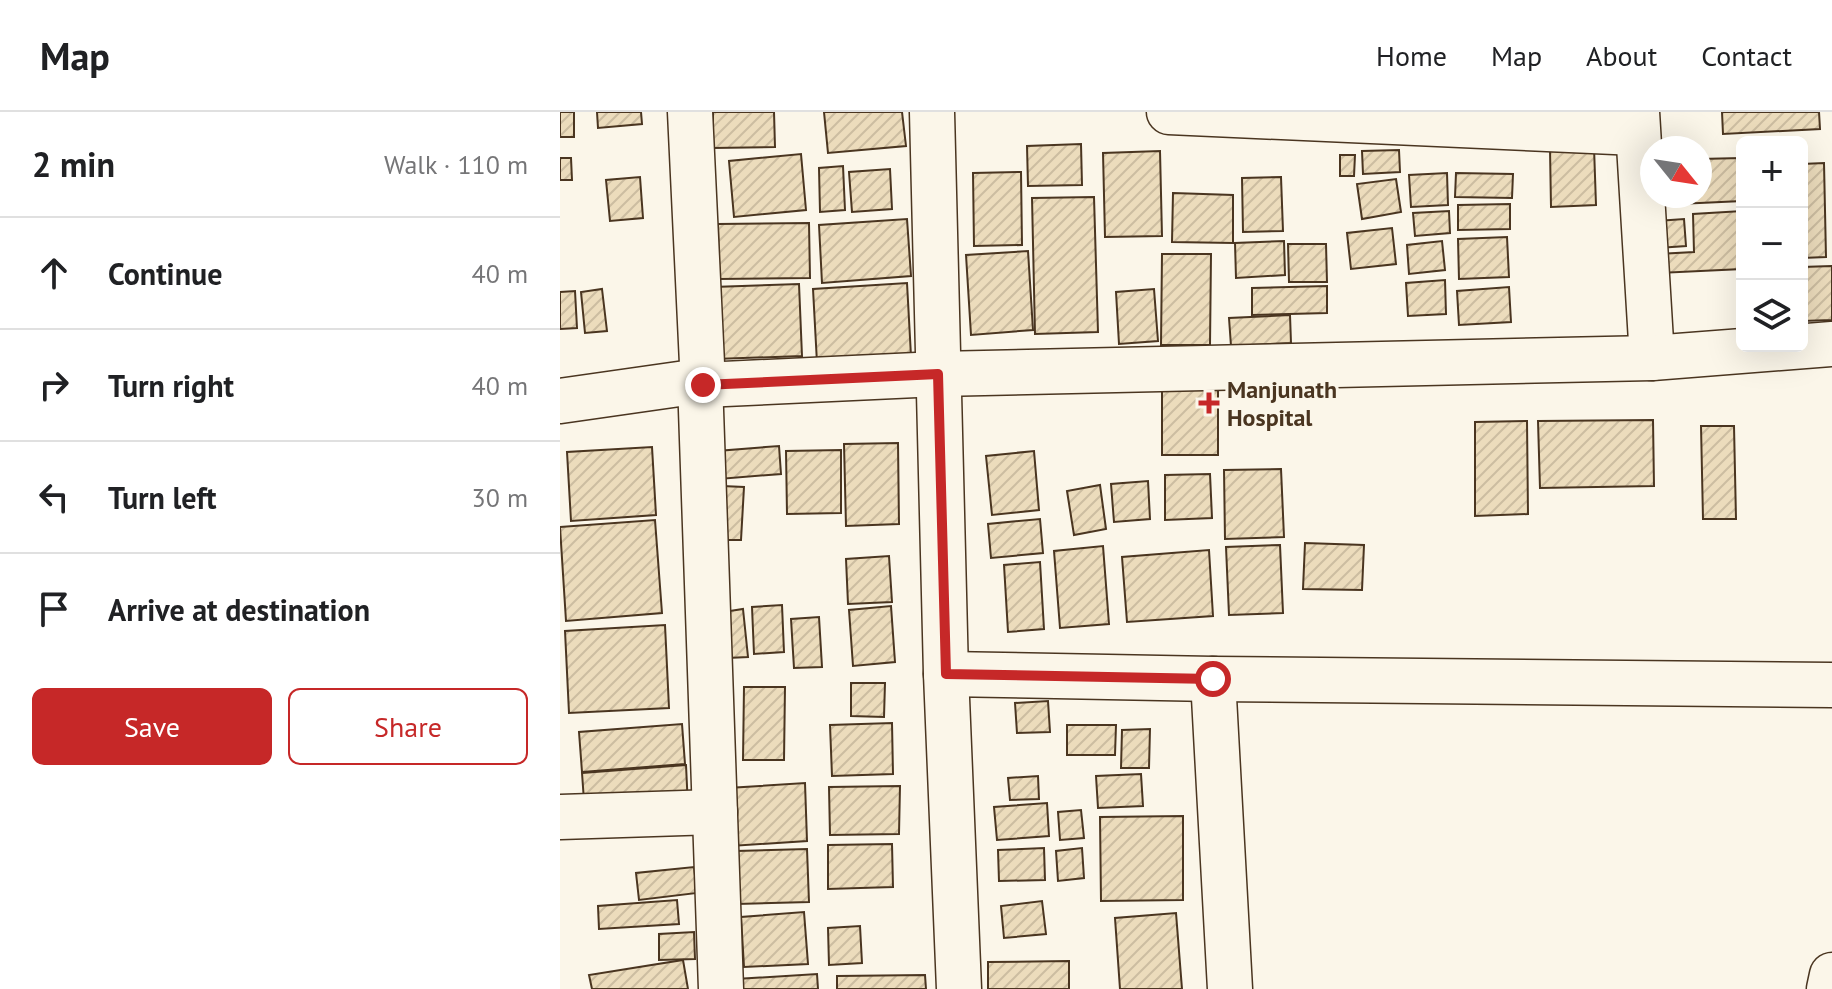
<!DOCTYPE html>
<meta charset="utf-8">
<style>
body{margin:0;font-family:"PT Sans",sans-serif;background:#f6f6f6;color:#202124}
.controls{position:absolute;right:24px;top:24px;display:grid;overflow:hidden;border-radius:12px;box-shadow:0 8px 32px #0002}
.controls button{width:72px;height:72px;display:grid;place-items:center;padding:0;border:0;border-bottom:2px solid #e0e0e0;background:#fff;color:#202124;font:40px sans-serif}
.compass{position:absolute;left:1080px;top:24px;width:72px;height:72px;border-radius:50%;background:#fff;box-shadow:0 8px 32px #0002;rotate:120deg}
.stop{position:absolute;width:24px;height:24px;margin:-18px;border:6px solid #c62828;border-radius:50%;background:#fff}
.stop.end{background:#c62828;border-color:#fff;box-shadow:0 2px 8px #0008}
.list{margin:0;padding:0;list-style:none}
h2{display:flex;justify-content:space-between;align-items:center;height:104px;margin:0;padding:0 32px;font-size:34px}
h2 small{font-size:26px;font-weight:400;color:#757577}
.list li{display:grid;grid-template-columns:52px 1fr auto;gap:24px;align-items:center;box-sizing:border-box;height:112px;padding:0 32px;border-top:2px solid #e0e0e0}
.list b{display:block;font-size:30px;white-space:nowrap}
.list em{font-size:26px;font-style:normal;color:#757577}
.actions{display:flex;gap:16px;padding:24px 32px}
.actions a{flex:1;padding:18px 0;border:2px solid #c62828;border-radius:12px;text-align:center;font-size:28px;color:#c62828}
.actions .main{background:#c62828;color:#fff}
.icon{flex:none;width:44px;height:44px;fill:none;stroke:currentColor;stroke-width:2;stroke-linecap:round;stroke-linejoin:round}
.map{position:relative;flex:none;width:1272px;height:877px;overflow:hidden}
header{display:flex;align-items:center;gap:48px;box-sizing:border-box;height:112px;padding:0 40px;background:#fff;border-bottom:2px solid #e0e0e0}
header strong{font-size:38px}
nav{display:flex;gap:44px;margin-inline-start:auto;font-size:28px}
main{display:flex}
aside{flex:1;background:#fff}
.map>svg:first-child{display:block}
.building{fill:url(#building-hatch);stroke:#4a3520;stroke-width:2}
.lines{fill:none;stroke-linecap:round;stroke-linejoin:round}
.street-casing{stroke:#4a3520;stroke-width:47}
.street{stroke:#fbf6e9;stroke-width:44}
.route{stroke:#c62828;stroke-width:10}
.poi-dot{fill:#c62828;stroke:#fbf6e9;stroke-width:3}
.labels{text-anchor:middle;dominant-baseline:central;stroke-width:6;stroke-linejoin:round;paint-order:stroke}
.poi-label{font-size:24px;font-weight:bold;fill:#4a3520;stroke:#fbf6e9;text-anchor:start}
</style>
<header>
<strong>Map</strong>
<nav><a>Home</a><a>Map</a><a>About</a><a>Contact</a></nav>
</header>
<main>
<aside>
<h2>2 min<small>Walk · 110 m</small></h2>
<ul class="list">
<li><svg class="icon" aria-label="ahead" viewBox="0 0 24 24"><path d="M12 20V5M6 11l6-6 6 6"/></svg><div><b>Continue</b></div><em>40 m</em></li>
<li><svg class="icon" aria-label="right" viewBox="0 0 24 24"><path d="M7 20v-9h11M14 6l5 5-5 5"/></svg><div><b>Turn right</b></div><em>40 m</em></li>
<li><svg class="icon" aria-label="left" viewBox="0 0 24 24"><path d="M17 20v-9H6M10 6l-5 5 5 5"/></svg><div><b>Turn left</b></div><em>30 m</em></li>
<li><svg class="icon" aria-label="arrive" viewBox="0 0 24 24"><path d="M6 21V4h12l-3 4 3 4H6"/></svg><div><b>Arrive at destination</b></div></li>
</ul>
<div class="actions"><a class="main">Save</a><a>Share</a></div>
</aside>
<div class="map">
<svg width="1272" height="877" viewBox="0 0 1272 877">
<defs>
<pattern id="building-hatch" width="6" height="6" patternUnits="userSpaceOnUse" patternTransform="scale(2)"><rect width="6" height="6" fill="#ecdcbc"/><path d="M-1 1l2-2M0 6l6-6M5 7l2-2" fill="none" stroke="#ccbda1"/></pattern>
</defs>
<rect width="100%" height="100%" fill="#fbf6e9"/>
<g class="building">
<rect x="0" y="0" width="14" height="25"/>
<path d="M 37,0 L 81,0 L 82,12 L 38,16 Z"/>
<path d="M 153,0 L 214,0 L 215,35 L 153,36 Z"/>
<path d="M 264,0 L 342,0 L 346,34 L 268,41 Z"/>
<path d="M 1162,0 L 1259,0 L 1260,17 L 1163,22 Z"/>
<path d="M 521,32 L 522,73 L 468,74 L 467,34 Z"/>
<path d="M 1034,35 L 1036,93 L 991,95 L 990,37 Z"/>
<path d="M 839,38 L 840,60 L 803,62 L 802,39 Z"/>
<path d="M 600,39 L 602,124 L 545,125 L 543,41 Z"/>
<path d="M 241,42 L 246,98 L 174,105 L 169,49 Z"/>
<path d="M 780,43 L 795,43 L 794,64 L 780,64 Z"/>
<path d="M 0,46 L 11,46 L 12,68 L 0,68 Z"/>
<path d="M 1181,46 L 1182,89 L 1097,93 L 1097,84 L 1140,84 L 1140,47 Z"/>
<path d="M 1264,51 L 1266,145 L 1242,146 L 1242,52 Z"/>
<path d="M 283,54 L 285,98 L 260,100 L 259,56 Z"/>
<path d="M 330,57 L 332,97 L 292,100 L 289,60 Z"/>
<path d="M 461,60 L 462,133 L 414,134 L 413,61 Z"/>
<path d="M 887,61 L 888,93 L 851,95 L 849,63 Z"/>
<path d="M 896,61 L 953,62 L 952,86 L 895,85 Z"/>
<path d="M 80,65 L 83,106 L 50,109 L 46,68 Z"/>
<path d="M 721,65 L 723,119 L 683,120 L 682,66 Z"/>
<path d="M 836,67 L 841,100 L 802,107 L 797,72 Z"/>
<path d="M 613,81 L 673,83 L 673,131 L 612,130 Z"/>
<path d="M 534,85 L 538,220 L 475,222 L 472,86 Z"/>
<path d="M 950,92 L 950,117 L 898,118 L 898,93 Z"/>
<path d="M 889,99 L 890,121 L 855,124 L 853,101 Z"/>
<path d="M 1182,99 L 1182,157 L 1099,161 L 1098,142 L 1134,140 L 1133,102 Z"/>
<path d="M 347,107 L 351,164 L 262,171 L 259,113 Z"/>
<path d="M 1124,107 L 1126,134 L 1098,136 L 1097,109 Z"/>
<path d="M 249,111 L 250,166 L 159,167 L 158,112 Z"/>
<path d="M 832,116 L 836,152 L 791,157 L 787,121 Z"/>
<path d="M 947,125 L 949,165 L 899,167 L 898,127 Z"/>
<path d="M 724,129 L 725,163 L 676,166 L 675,131 Z"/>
<path d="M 882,129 L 885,158 L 849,162 L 847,133 Z"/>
<path d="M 728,132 L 766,132 L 767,170 L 729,170 Z"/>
<path d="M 468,139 L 473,218 L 411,223 L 406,143 Z"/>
<path d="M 602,142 L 651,142 L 650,233 L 601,233 Z"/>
<path d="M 1272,154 L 1272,208 L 1242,209 L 1242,155 Z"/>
<path d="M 885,168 L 886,202 L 848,204 L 846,171 Z"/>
<path d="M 347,171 L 351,244 L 257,251 L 253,177 Z"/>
<path d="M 239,172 L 242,244 L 155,247 L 153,175 Z"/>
<path d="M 767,174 L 767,201 L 692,203 L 692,176 Z"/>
<path d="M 949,175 L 951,210 L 899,213 L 897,179 Z"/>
<path d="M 42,177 L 47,219 L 25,221 L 21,180 Z"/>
<path d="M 594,177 L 598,229 L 559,232 L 556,180 Z"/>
<path d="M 15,179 L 17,216 L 0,217 L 0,180 Z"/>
<path d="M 730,203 L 731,231 L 671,234 L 669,206 Z"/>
<rect x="602" y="270" width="56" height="73"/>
<path d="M 1093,308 L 1094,374 L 980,376 L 978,309 Z"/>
<path d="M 967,309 L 968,402 L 915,404 L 915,310 Z"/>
<path d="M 1141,314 L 1174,314 L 1176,407 L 1143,407 Z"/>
<path d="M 338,331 L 339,412 L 286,414 L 284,332 Z"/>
<path d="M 219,334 L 221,362 L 159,367 L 157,339 Z"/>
<path d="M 92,335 L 96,403 L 11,409 L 7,340 Z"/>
<path d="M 281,338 L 281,401 L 227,402 L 226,339 Z"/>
<path d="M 474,339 L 479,398 L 432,403 L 426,344 Z"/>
<path d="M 721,357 L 724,425 L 665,427 L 664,358 Z"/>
<path d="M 650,362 L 652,406 L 605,408 L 605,363 Z"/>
<path d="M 588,369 L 590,407 L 554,410 L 551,372 Z"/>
<path d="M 540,373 L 546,417 L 514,423 L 507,379 Z"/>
<path d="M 162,374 L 184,375 L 181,428 L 160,428 Z"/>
<path d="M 480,407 L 483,441 L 431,446 L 428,412 Z"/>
<path d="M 95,408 L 102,501 L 6,509 L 0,415 Z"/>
<path d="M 745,431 L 804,433 L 802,478 L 743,477 Z"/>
<path d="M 720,433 L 723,501 L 669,503 L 666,435 Z"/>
<path d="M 543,434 L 549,512 L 500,516 L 494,439 Z"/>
<path d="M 649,438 L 653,504 L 567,510 L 562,445 Z"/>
<path d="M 329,444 L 332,490 L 288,492 L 286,447 Z"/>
<path d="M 480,450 L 484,517 L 448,520 L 444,453 Z"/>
<path d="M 222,493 L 224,540 L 194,542 L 192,495 Z"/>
<path d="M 331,494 L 335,550 L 293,554 L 289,498 Z"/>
<path d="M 183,497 L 188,545 L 168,546 L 163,500 Z"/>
<path d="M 259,505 L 262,555 L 234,556 L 231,507 Z"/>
<path d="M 105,513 L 109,596 L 9,601 L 5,519 Z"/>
<path d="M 291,571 L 325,571 L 324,605 L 291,604 Z"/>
<path d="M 184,575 L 225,575 L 224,648 L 183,648 Z"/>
<path d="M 488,589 L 490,620 L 457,621 L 455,591 Z"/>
<path d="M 332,611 L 333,662 L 272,664 L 270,613 Z"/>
<path d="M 122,612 L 125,652 L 22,660 L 19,620 Z"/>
<path d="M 507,613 L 556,613 L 555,643 L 507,643 Z"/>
<path d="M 590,617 L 589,656 L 561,656 L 562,618 Z"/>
<path d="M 126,653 L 128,695 L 25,703 L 22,661 Z"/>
<path d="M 581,662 L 583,694 L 538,696 L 536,664 Z"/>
<path d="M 478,664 L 479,687 L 450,688 L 448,666 Z"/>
<path d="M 245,671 L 247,729 L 171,734 L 168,676 Z"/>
<path d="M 340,674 L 339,722 L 270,723 L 269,675 Z"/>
<path d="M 487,691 L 489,724 L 437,728 L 434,695 Z"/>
<path d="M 521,698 L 524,726 L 500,728 L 498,700 Z"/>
<path d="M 623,704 L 623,788 L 541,789 L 540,705 Z"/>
<path d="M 332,732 L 333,775 L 268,777 L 268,733 Z"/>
<path d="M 484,736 L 485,768 L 439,769 L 438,738 Z"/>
<path d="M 522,736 L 524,766 L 498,769 L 496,739 Z"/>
<path d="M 247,737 L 249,790 L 177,792 L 176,739 Z"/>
<path d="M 134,755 L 137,781 L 79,788 L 76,761 Z"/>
<path d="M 117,788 L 119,812 L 39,817 L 38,794 Z"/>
<path d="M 482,789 L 486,822 L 444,826 L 441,794 Z"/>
<path d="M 244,800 L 248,852 L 184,855 L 181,805 Z"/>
<path d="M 616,801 L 622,877 L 560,877 L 555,806 Z"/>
<path d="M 300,814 L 302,851 L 269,853 L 268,816 Z"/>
<path d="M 134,820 L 135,847 L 99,848 L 99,822 Z"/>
<path d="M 123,848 L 128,877 L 32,877 L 29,863 Z"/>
<path d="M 509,849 L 509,877 L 428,877 L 428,850 Z"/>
<path d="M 257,862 L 258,877 L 176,877 L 176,867 Z"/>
<path d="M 365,863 L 366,877 L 277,877 L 277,864 Z"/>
</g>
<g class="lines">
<defs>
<g id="street">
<path d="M 130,0 L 143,273"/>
<path d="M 372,0 L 386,562 L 399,877"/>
<path d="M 609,0 L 1077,21"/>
<path d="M 1077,0 L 1092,246"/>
<path d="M 140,269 L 161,877"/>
<path d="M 0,289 L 140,269 L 143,273 L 378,262 L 1092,246 L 1272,232"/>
<path d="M 386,562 L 653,567 L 1272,573"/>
<path d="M 653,567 L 670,877"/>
<path d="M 0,705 L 155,700"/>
<path d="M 1269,877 L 1272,863"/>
</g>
</defs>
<use href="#street" class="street-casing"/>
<use href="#street" class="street"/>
</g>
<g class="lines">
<path class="route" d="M 143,273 L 378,262 L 386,562 L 653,567"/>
</g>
<path class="poi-dot" d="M645 279h8v8h8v8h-8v8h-8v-8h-8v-8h8z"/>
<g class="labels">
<g class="poi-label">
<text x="667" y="277">Manjunath<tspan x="667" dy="28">Hospital</tspan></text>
</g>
</g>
</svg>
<div class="controls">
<button>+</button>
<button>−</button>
<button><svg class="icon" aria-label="layers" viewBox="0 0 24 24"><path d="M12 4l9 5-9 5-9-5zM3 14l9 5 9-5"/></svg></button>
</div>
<svg class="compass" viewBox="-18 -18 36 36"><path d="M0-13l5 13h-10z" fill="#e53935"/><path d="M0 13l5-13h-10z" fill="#757577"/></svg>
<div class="stop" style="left:653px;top:567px"></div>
<div class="stop end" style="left:143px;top:273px"></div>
</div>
</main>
